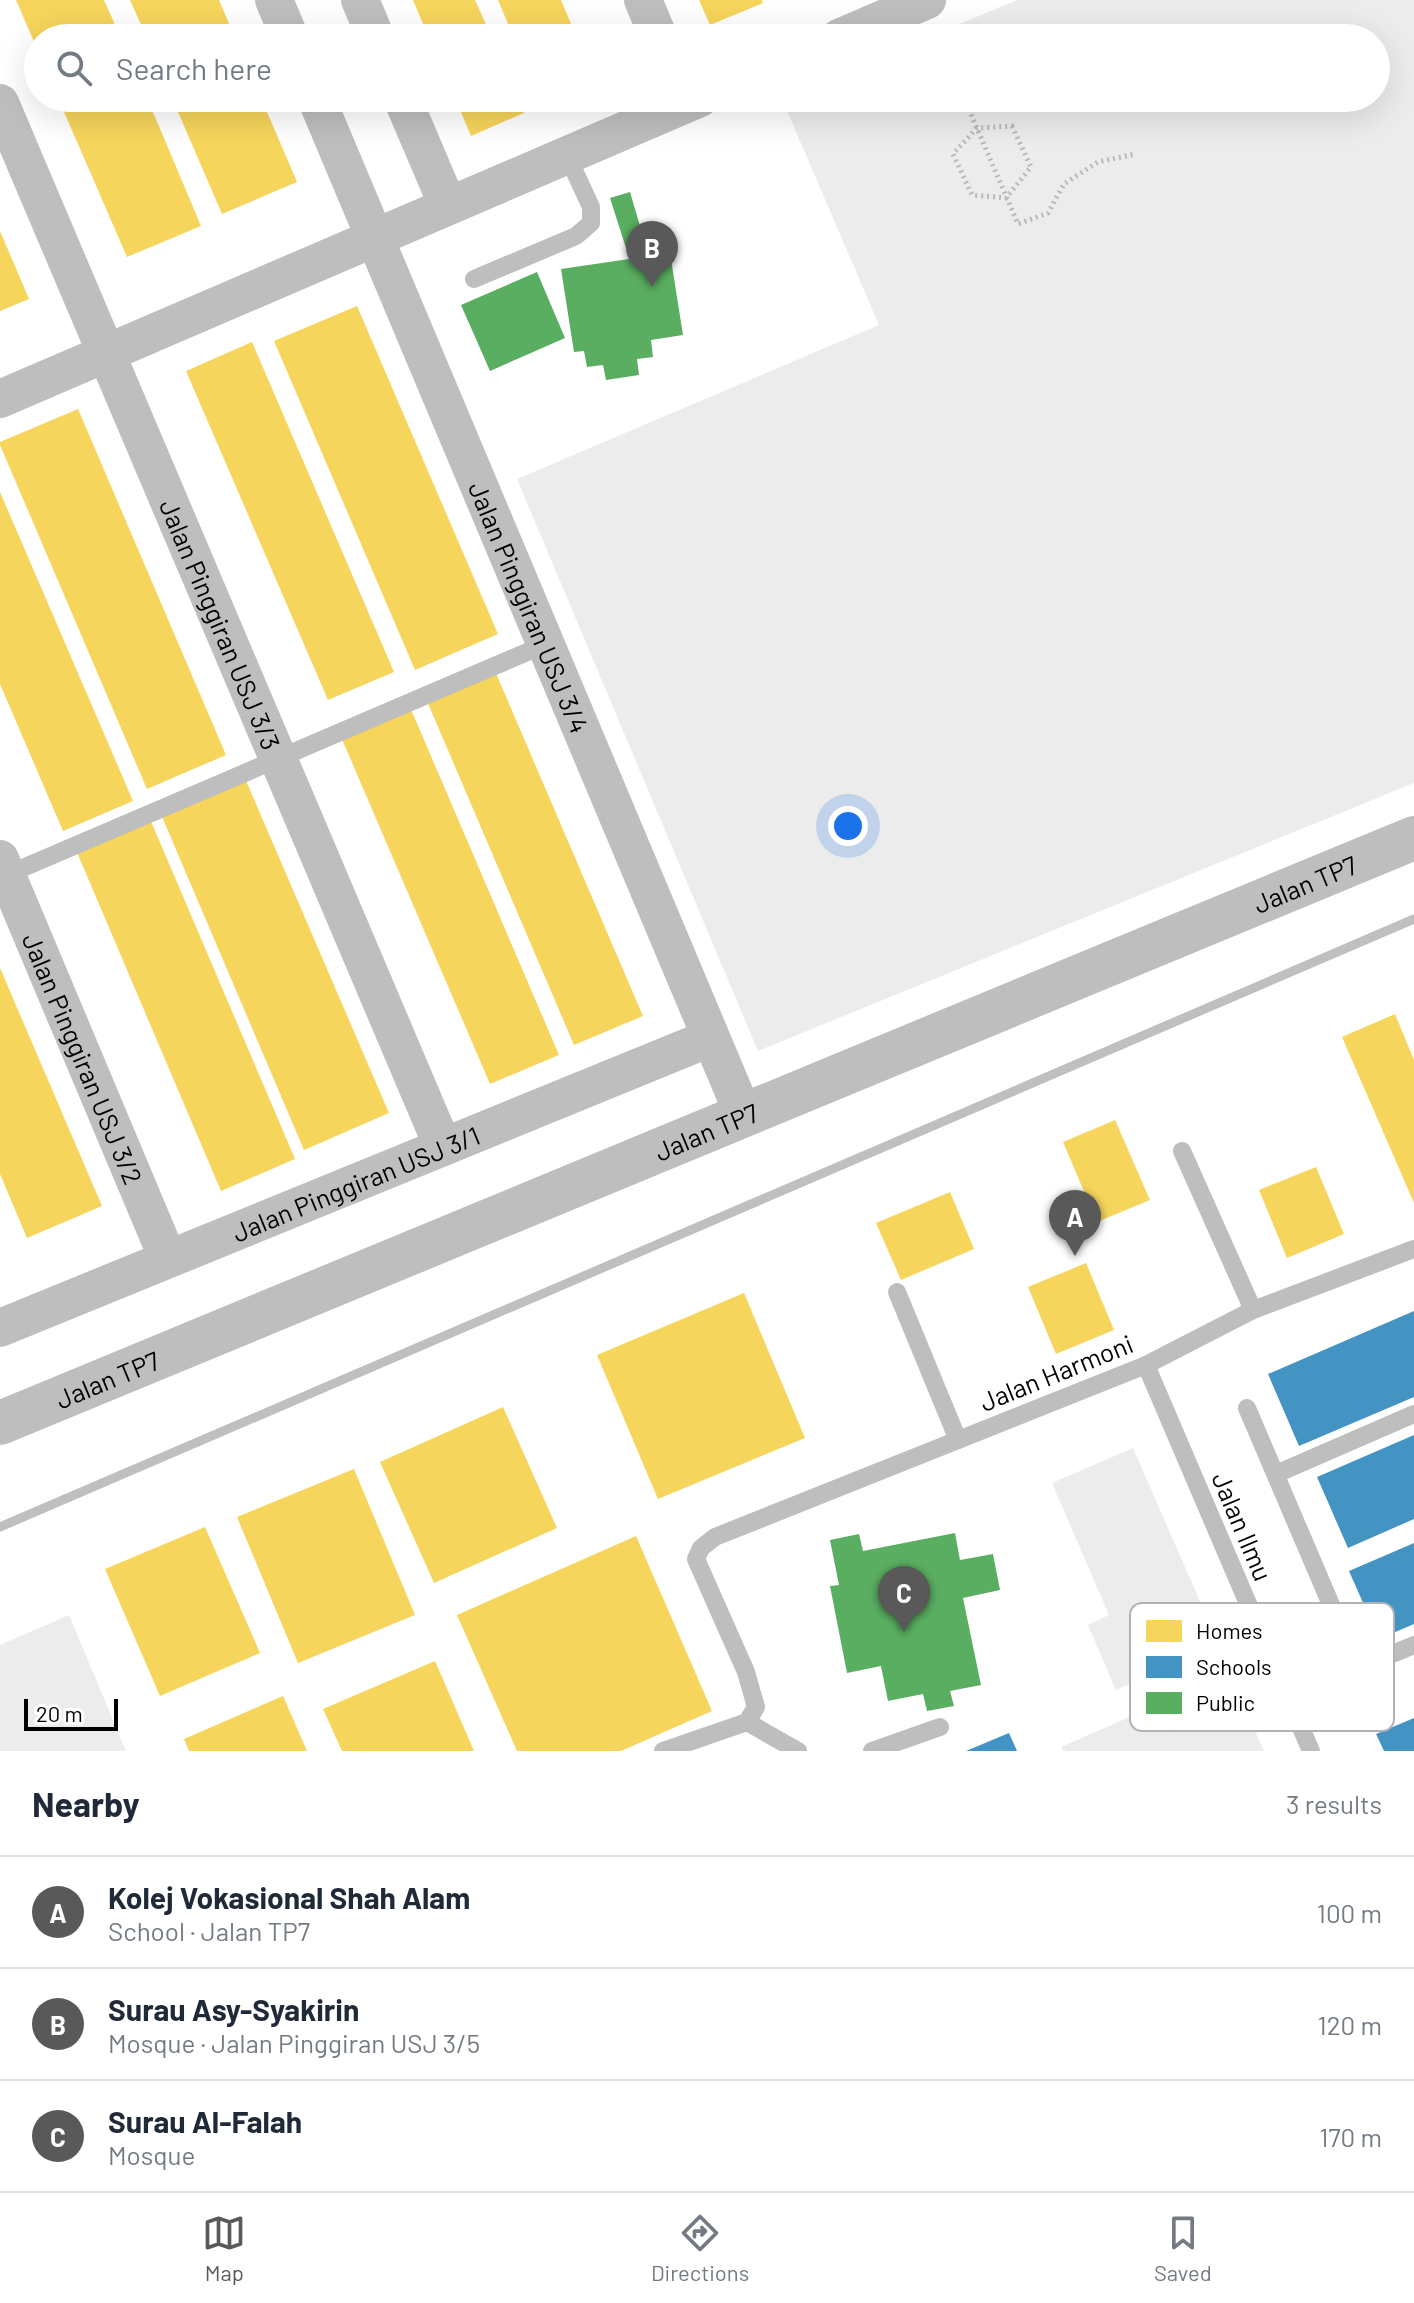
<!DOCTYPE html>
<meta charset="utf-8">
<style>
body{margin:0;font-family:Barlow,sans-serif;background:#f6f6f7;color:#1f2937}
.scale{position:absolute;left:24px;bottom:20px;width:94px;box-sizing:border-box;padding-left:8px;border:4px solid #000;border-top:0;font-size:22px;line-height:28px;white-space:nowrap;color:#000;-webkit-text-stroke:6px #fff;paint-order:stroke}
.you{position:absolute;left:848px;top:826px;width:28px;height:28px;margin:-20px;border:6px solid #fff;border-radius:50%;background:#1a73e8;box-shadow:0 0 0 12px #1a73e833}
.badge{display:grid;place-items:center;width:52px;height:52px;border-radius:50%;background:#595959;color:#fff;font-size:26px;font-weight:700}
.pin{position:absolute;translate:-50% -66px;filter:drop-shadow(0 2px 4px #0008)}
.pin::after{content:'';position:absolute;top:42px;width:28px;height:24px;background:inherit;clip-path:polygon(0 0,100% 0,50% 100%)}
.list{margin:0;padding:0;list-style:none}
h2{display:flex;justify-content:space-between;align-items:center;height:104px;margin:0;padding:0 32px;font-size:34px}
h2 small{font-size:26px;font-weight:400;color:#747a83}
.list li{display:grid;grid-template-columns:52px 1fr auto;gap:24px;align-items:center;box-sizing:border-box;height:112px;padding:0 32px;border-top:2px solid #e0e1e3}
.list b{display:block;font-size:30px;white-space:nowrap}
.list p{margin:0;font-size:26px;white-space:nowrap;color:#747a83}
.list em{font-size:26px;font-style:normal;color:#747a83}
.icon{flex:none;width:44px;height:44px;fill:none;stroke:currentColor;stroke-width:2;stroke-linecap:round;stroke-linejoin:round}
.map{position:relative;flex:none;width:1414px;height:1751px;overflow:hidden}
.search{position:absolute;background:#fff;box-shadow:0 8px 32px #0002;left:24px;right:24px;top:24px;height:88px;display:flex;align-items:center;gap:20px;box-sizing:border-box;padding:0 28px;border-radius:44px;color:#747a83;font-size:30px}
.sheet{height:440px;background:#fff}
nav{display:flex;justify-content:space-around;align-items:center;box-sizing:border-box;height:112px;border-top:2px solid #e0e1e3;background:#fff;font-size:22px;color:#747a83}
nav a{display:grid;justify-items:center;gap:4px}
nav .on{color:#595959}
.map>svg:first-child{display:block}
.green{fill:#ececec}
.homes{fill:#f6d55c}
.schools{fill:#4393c3}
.public{fill:#5aae61}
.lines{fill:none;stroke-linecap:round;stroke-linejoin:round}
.stream{stroke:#bfbfbf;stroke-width:9}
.path{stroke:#b9b9b9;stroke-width:5;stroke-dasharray:2 4;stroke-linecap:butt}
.service{stroke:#bebebe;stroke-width:18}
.minor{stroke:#bebebe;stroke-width:38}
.tertiary{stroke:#bebebe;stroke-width:44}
.labels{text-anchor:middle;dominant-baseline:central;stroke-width:8;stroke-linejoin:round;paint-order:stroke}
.street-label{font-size:26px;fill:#000;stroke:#fff}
.key{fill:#fff;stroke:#b2b2b2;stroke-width:2}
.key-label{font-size:22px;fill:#000}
</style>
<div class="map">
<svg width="1414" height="1751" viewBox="0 0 1414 1751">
<rect width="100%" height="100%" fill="#fff"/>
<g class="green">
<path d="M 1017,0 L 1414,0 L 1414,783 L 758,1051 L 517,479 L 879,325 L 782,99 L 1376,98 L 1376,38 L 926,38 Z"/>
<path d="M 1133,1448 L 1219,1645 L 1116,1690 L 1088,1625 L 1109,1615 L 1052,1483 Z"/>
<path d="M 69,1615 L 126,1751 L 0,1751 L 0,1645 Z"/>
<path d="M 1230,1673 L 1264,1751 L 1063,1751 L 1061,1747 Z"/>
</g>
<g class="homes">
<path d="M 16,0 L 104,0 L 121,38 L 38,38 L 38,51 Z"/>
<path d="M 130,0 L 219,0 L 235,38 L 147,38 Z"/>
<path d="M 413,0 L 475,0 L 492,38 L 429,38 Z"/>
<path d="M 498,0 L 561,0 L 577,38 L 514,38 Z"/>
<path d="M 699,0 L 762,0 L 763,3 L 710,25 Z"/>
<path d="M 58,98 L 147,98 L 201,226 L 127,257 Z"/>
<path d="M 172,98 L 261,98 L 297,182 L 222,214 Z"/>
<path d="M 455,98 L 518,98 L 524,113 L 471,136 Z"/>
<path d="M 0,231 L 29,299 L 0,311 Z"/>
<path d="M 357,306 L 498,634 L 415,670 L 274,341 Z"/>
<path d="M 252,342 L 394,672 L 328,700 L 186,371 Z"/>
<path d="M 78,409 L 226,755 L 147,789 L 0,445 L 0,442 Z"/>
<path d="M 0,492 L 133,801 L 63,831 L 0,684 Z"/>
<path d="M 495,671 L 643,1016 L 574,1045 L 427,701 Z"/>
<path d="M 410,707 L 559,1055 L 490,1084 L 341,737 Z"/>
<path d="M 244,776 L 389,1113 L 304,1150 L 160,812 Z"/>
<path d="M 150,819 L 295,1159 L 221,1191 L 76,850 Z"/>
<path d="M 0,968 L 102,1206 L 27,1238 L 0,1174 Z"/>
<path d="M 1395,1014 L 1414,1060 L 1414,1203 L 1342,1037 Z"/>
<path d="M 1115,1120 L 1150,1200 L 1097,1222 L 1063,1142 Z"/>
<path d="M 1316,1167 L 1344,1234 L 1287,1258 L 1259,1190 Z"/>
<path d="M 950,1192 L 974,1249 L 901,1280 L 876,1223 Z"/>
<path d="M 1086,1263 L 1114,1330 L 1056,1354 L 1028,1287 Z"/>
<path d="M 744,1293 L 805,1438 L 658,1499 L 597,1355 Z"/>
<path d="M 503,1407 L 557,1528 L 434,1583 L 380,1462 Z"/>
<path d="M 354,1469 L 415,1615 L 298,1663 L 237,1517 Z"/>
<path d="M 205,1527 L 260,1653 L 160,1696 L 105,1569 Z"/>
<path d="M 636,1536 L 712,1711 L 621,1751 L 517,1751 L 457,1615 Z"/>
<path d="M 435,1661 L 474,1751 L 342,1751 L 323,1709 Z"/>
<path d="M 283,1696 L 307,1751 L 189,1751 L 184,1739 Z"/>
</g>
<g class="schools">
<path d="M 1414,1311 L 1414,1397 L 1299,1446 L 1268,1374 Z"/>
<path d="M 1414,1435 L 1414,1519 L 1348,1548 L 1317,1477 Z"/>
<path d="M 1414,1543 L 1414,1624 L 1379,1639 L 1349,1571 Z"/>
<path d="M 1414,1718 L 1414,1751 L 1384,1751 L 1376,1734 Z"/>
<path d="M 1009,1733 L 1017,1751 L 966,1751 Z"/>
</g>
<g class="public">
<path d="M 630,192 L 645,243 L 626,248 L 610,198 Z"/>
<path d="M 670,253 L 683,335 L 651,340 L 653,357 L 637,359 L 639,375 L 606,380 L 603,365 L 587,367 L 584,351 L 574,352 L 561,269 Z"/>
<path d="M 537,272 L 565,338 L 490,371 L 461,305 Z"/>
<path d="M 955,1533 L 960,1560 L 993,1554 L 1000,1590 L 963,1598 L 981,1685 L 950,1691 L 954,1706 L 927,1711 L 923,1694 L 888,1701 L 881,1666 L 847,1673 L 830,1586 L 839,1585 L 830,1540 L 859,1534 L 863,1551 Z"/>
</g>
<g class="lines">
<path class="stream" d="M 0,1527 L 1414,919"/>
<g class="path">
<path d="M 964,98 L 1018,224 L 1048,213 L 1064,184 L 1098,162 L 1135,154"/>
<path d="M 1012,126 L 1031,167 L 1006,198 L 972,195 L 953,154 L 977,128 Z"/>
</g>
<g class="service">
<path d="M 474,279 L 576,236 L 591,223 L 591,207 L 567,155"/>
<path d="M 4,876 L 546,644"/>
<path d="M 1182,1151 L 1253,1310"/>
<path d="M 897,1292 L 958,1440"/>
<path d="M 1146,1365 L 1311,1751"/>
<path d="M 1247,1408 L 1358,1668"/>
<path d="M 1276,1474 L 1414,1414"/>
<path d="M 1288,1697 L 1414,1645"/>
<path d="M 747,1722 L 798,1751"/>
<path d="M 663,1751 L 747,1722 L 756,1707 L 746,1672 L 696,1559 L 701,1548 L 715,1537 L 1146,1365 L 1253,1310 L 1414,1249"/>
<path d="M 872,1751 L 940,1727"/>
</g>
<g class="minor">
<path d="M 274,0 L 290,38"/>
<path d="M 360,0 L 376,38"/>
<path d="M 643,0 L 659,38"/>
<path d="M 839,38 L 927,0"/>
<path id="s1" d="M 316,98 L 744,1116"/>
<path d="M 402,98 L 448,206"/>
<path id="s2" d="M 0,103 L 443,1147"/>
<path d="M 0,399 L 700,98"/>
<path id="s3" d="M 0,859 L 168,1259"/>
<path id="s4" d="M 0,1328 L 710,1038"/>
</g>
<path class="tertiary" id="s5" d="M 0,1423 L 1414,838"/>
</g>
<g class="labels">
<g class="street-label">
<text stroke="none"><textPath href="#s1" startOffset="552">Jalan Pinggiran USJ 3/4</textPath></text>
<text stroke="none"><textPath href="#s2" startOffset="566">Jalan Pinggiran USJ 3/3</textPath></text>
<text stroke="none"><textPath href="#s5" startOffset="1412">Jalan TP7</textPath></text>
<text stroke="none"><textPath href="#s3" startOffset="216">Jalan Pinggiran USJ 3/2</textPath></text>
<text stroke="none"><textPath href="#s5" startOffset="764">Jalan TP7</textPath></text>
<text stroke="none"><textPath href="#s4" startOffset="384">Jalan Pinggiran USJ 3/1</textPath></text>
<text transform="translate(1056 1372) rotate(-22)">Jalan Harmoni</text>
<text stroke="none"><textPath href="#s5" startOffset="116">Jalan TP7</textPath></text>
<text transform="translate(1243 1526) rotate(67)">Jalan Ilmu</text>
</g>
</g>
<rect x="1130" y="1603" width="264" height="128" rx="12" class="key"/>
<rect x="1146" y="1620" width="36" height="22" fill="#f6d55c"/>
<rect x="1146" y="1656" width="36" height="22" fill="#4393c3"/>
<rect x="1146" y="1692" width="36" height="22" fill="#5aae61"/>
<g class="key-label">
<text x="1196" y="1639">Homes</text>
<text x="1196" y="1675">Schools</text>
<text x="1196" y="1711">Public</text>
</g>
</svg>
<div class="scale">20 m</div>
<div class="you"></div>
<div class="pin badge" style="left:1075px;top:1256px">A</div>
<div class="pin badge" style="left:652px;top:287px">B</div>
<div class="pin badge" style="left:904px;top:1632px">C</div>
<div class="search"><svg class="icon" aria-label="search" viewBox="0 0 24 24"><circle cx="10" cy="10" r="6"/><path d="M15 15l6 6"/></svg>Search here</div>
</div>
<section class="sheet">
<h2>Nearby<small>3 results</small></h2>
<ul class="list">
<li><span class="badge">A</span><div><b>Kolej Vokasional Shah Alam</b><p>School · Jalan TP7</p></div><em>100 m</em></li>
<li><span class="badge">B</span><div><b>Surau Asy-Syakirin</b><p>Mosque · Jalan Pinggiran USJ 3/5</p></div><em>120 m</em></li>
<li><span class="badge">C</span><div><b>Surau Al-Falah</b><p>Mosque</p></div><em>170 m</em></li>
</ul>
</section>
<nav>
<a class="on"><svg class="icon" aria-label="map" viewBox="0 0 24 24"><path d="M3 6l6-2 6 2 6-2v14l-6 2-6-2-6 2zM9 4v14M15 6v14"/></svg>Map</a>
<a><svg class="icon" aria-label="directions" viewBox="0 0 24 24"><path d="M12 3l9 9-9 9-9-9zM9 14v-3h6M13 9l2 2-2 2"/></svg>Directions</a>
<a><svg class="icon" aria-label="saved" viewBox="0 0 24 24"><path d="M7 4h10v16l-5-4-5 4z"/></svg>Saved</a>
</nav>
